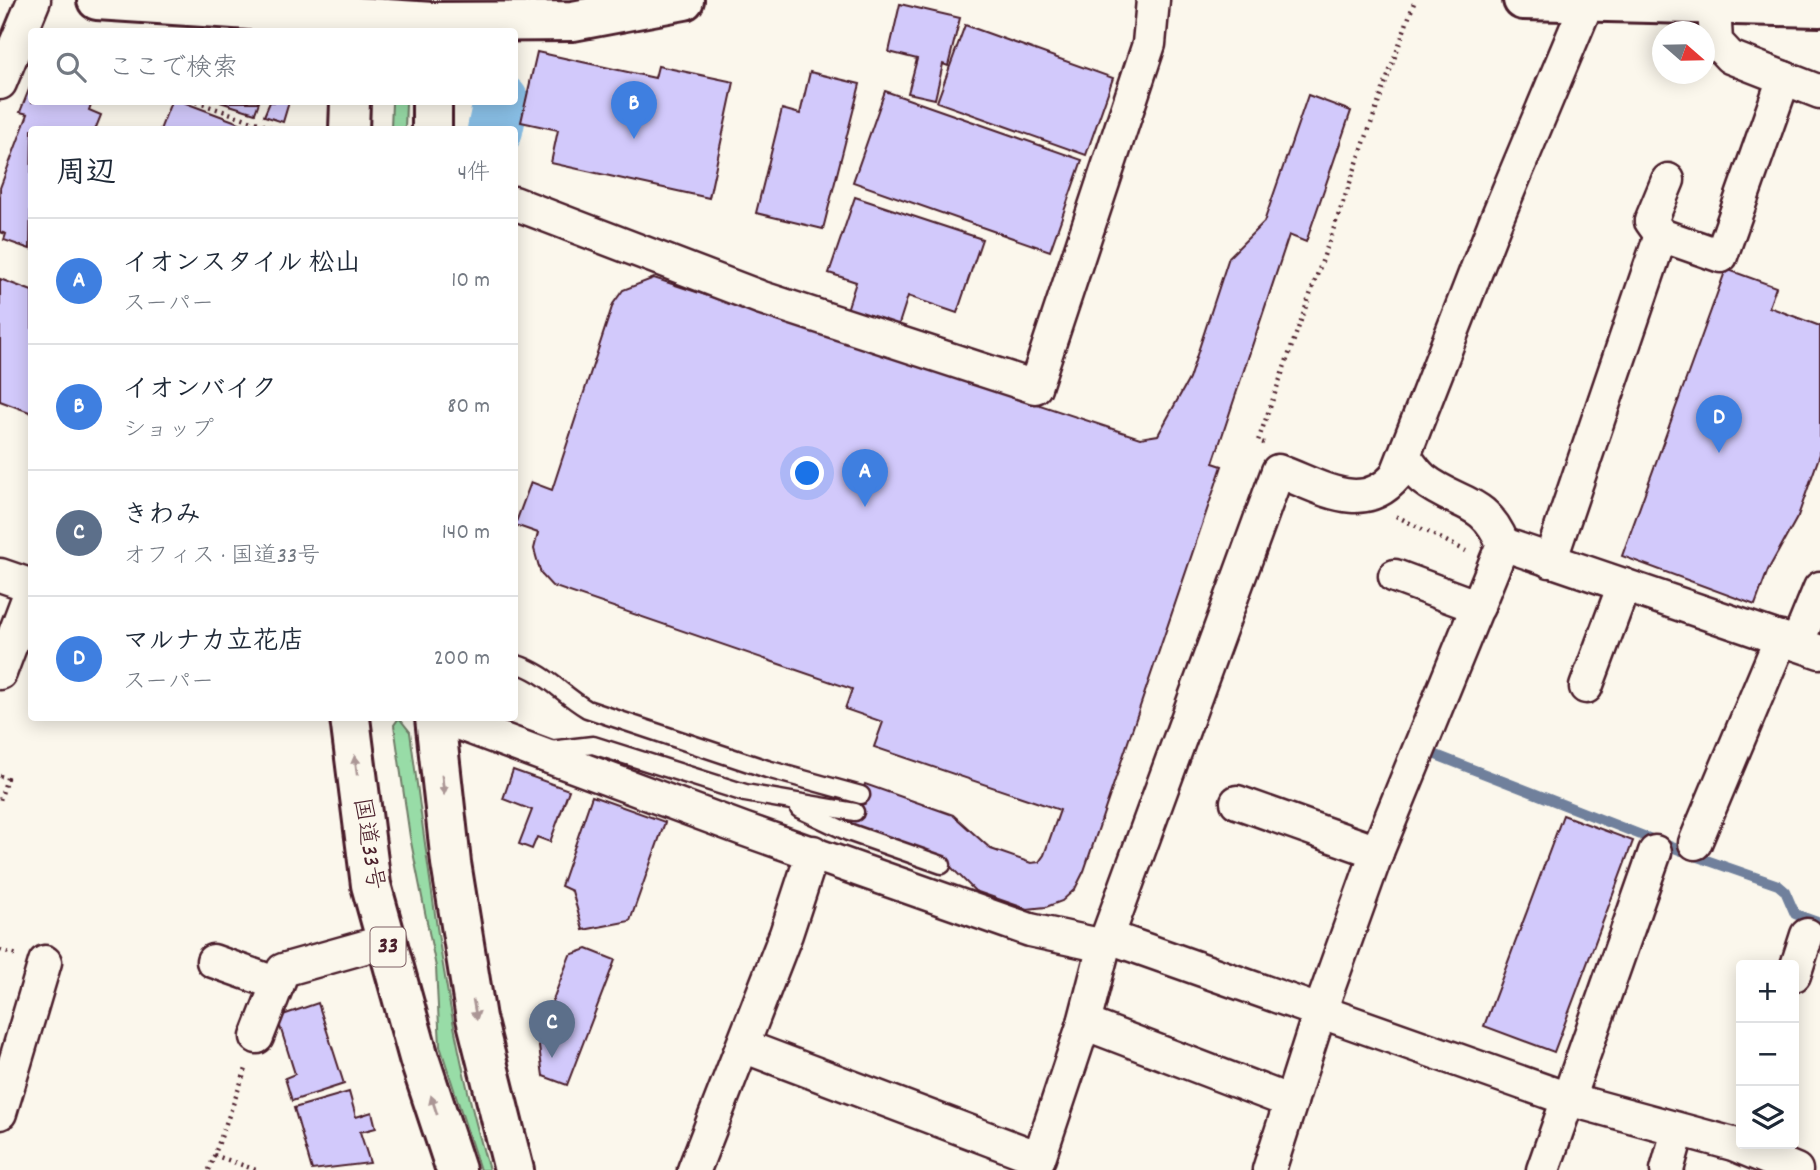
<!DOCTYPE html>
<html lang="ja">
<meta charset="utf-8">
<style>
body{margin:0;font-family:Dekko,"Klee One",sans-serif;background:#f2f2f3;color:#1f2937}
.controls{position:absolute;right:21px;bottom:21px;display:grid;overflow:hidden;border-radius:7px;box-shadow:0 4px 18px #0003}
.controls button{width:63px;height:63px;display:grid;place-items:center;padding:0;border:0;border-bottom:2px solid #e0e1e3;background:#fff;color:#1f2937;font:35px sans-serif}
.compass{position:absolute;left:1652px;top:21px;width:63px;height:63px;border-radius:50%;background:#fff;box-shadow:0 4px 18px #0003;rotate:110deg}
.you{position:absolute;left:808px;top:474px;width:24px;height:24px;margin:-18px;border:5px solid #fff;border-radius:50%;background:#1a73e8;box-shadow:0 0 0 10px #1a73e833}
.badge{display:grid;place-items:center;width:46px;height:46px;border-radius:50%;background:#d1495b;color:#fff;font-size:23px;font-weight:700}
.pin{position:absolute;translate:-50% -58px;filter:drop-shadow(0 2px 4px #0008)}
.pin::after{content:'';position:absolute;top:37px;width:24px;height:21px;background:inherit;clip-path:polygon(0 0,100% 0,50% 100%)}
.list{margin:0;padding:0;list-style:none}
h2{display:flex;justify-content:space-between;align-items:center;height:91px;margin:0;padding:0 28px;font-size:30px}
h2 small{font-size:23px;font-weight:400;color:#747a83}
.list li{display:grid;grid-template-columns:46px 1fr auto;gap:21px;align-items:center;box-sizing:border-box;height:126px;padding:0 28px;border-top:2px solid #e0e1e3}
.list b{display:block;font-size:26px;white-space:nowrap}
.list p{margin:0;font-size:23px;white-space:nowrap;color:#747a83}
.list em{font-size:23px;font-style:normal;color:#747a83}
.icon{flex:none;width:38px;height:38px;fill:none;stroke:currentColor;stroke-width:2;stroke-linecap:round;stroke-linejoin:round}
.map{position:relative;flex:none;width:1820px;height:1170px;overflow:hidden}
.search{position:absolute;background:#fff;box-shadow:0 4px 18px #0003;left:28px;top:28px;width:490px;height:77px;display:flex;align-items:center;gap:18px;box-sizing:border-box;padding:0 24px;border-radius:7px;color:#747a83;font-size:26px}
.panel{position:absolute;background:#fff;box-shadow:0 4px 18px #0003;left:28px;top:126px;width:490px;height:595px;border-radius:7px}
.map>svg:first-child{display:block}
.green{fill:#98dca7;stroke:#717e69;stroke-width:2}
.lines{fill:none;stroke-linecap:round;stroke-linejoin:round}
.stream{stroke:#70809c;stroke-width:10}
.river{stroke:#8ac0e7;stroke-width:56}
.building{fill:#d2c9fb;stroke:#4a1f2b;stroke-width:2}
.lane-casing{stroke:#4a1f2b;stroke-width:21}
.street-casing{stroke:#4a1f2b;stroke-width:37}
.secondary-casing{stroke:#4a1f2b;stroke-width:44}
.highway-casing{stroke:#4a1f2b;stroke-width:44}
.path{stroke:#4a1f2b;stroke-width:4.5;stroke-dasharray:2 5;stroke-linecap:butt}
.lane{stroke:#fbf7ec;stroke-width:16}
.street{stroke:#fbf7ec;stroke-width:32}
.secondary{stroke:#fbf7ec;stroke-width:38}
.highway{stroke:#fbf7ec;stroke-width:38}
.oneway{fill:#ab9695}
.labels{text-anchor:middle;dominant-baseline:central;stroke-width:5;stroke-linejoin:round;paint-order:stroke}
.shield{fill:#fbf7ec;stroke:#7f6065;stroke-width:2}
.shield-label{font-size:23px;font-weight:bold;fill:#4a1f2b}
.street-label{font-size:24px;fill:#4a1f2b;stroke:#fbf7ec}
</style>
<div class="map">
<svg width="1820" height="1170" viewBox="0 0 1820 1170">
<rect width="100%" height="100%" fill="#fbf7ec"/>
<filter id="ink" filterUnits="userSpaceOnUse"><feTurbulence type="fractalNoise" baseFrequency=".0143" numOctaves="2"/><feDisplacementMap in="SourceGraphic" scale="14" xChannelSelector="R" yChannelSelector="G"/><feConvolveMatrix kernelMatrix="1 2 1 2 8 2 1 2 1" color-interpolation-filters="sRGB"/></filter>
<g filter="url(#ink)">
<g class="green">
<path d="M 392,102 L 406,102 L 405,129 L 391,129 Z"/>
<path d="M 399,718 L 410,732 C 430,879 446,1027 489,1170 L 480,1170 L 440,1046 L 436,967 L 410,837 L 394,725 Z"/>
</g>
<g class="lines">
<g class="stream">
<path d="M 1431,753 L 1682,851"/>
<path d="M 1689,854 L 1778,885 L 1785,891 L 1795,914 L 1820,923"/>
</g>
<path class="river" d="M 495,130 L 501,102"/>
</g>
<g class="building">
<path d="M 900,4 L 960,18 L 948,66 L 943,64 L 935,99 L 908,93 L 917,59 L 889,52 Z"/>
<path d="M 965,25 L 1113,78 L 1086,155 L 937,102 Z"/>
<path d="M 537,52 L 655,78 L 658,66 L 734,82 L 709,198 L 551,163 L 558,130 L 521,122 Z"/>
<path d="M 810,72 L 860,84 L 823,229 L 756,213 L 782,109 L 800,114 Z"/>
<path d="M 32,82 L 32,102 L 92,102 L 89,110 L 101,115 L 95,130 L 32,130 L 30,249 L 4,240 L 6,234 L 0,232 L 0,188 L 28,114 L 20,112 Z"/>
<path d="M 885,91 L 1082,160 L 1050,251 L 853,182 Z"/>
<path d="M 1308,95 L 1351,111 L 1306,242 L 1289,235 L 1213,463 L 1222,466 L 1084,871 L 1075,889 L 1062,901 L 1046,907 L 1027,909 L 975,891 L 942,858 L 850,825 L 865,784 L 953,815 L 991,849 L 1031,863 L 1039,862 L 1044,855 L 1060,810 L 874,747 L 883,722 L 845,709 L 852,689 L 552,586 L 541,574 L 534,549 L 538,533 L 515,525 L 531,482 L 552,490 L 613,304 L 623,290 L 654,278 L 1140,438 L 1158,435 L 1189,379 L 1229,257 L 1264,222 Z"/>
<path d="M 171,102 L 183,102 L 258,130 L 160,130 Z"/>
<path d="M 220,102 L 259,102 L 255,113 Z"/>
<path d="M 270,102 L 289,102 L 283,122 L 264,116 Z"/>
<path d="M 855,197 L 982,239 L 957,313 L 908,296 L 898,327 L 847,310 L 856,282 L 829,273 Z"/>
<path d="M 1726,269 L 1776,287 L 1769,307 L 1820,326 L 1820,454 L 1798,516 L 1768,570 L 1755,605 L 1622,556 Z"/>
<path d="M 0,279 L 32,291 L 32,413 L 0,401 Z"/>
<path d="M 513,770 L 569,790 L 550,842 L 537,837 L 532,849 L 519,844 L 532,810 L 503,799 Z"/>
<path d="M 592,796 L 665,822 L 630,921 L 583,930 L 572,891 L 561,886 Z"/>
<path d="M 1563,815 L 1633,841 L 1554,1052 L 1484,1026 Z"/>
<path d="M 587,949 L 615,960 L 567,1085 L 543,1076 L 538,1039 L 570,955 Z"/>
<path d="M 318,1003 L 344,1084 L 292,1101 L 285,1078 L 295,1074 L 277,1017 Z"/>
<path d="M 349,1092 L 356,1117 L 372,1112 L 376,1128 L 360,1132 L 370,1163 L 312,1170 L 294,1108 Z"/>
</g>
<g class="lines">
<defs>
<g id="lane">
<path d="M 514,663 C 547,673 559,692 587,709 L 767,769 L 861,795"/>
<path d="M 550,750 L 593,745 L 745,793 L 855,812"/>
<path d="M 799,809 L 848,832 L 942,865"/>
</g>
<g id="street">
<path d="M 1714,6 L 1716,42 L 1730,57 L 1820,92"/>
<path d="M 0,83 L 34,0"/>
<path d="M 514,203 L 762,298 L 1035,387 L 1149,44 L 1153,0"/>
<path d="M 1661,235 L 1651,221 L 1668,180"/>
<path d="M 1503,544 L 1820,652"/>
<path d="M 1550,561 L 1661,235 L 1721,256 L 1784,78"/>
<path d="M 0,575 L 32,586"/>
<path d="M 1395,576 L 1478,607"/>
<path d="M 1797,644 L 1820,588"/>
<path d="M 0,673 L 32,588"/>
<path d="M 1586,687 L 1624,585"/>
<path d="M 444,718 L 743,829 L 1030,930 L 1104,946 L 1278,471 C 1320,486 1362,516 1396,476 L 1494,225 L 1587,3"/>
<path d="M 1237,802 L 1377,852"/>
<path d="M 1695,843 L 1781,638"/>
<path d="M 1109,937 L 1568,1099 L 1733,1144 L 1796,1170"/>
<path d="M 213,961 L 278,984"/>
<path d="M 1794,975 L 1807,935"/>
<path d="M 1084,1023 L 1291,1102"/>
<path d="M 257,1037 L 283,970 L 386,941"/>
<path d="M 743,1046 L 1039,1158 L 1084,1023 L 1104,946"/>
<path d="M 0,1113 L 45,962"/>
<path d="M 694,1170 L 786,934 L 813,852"/>
<path d="M 1269,1170 L 1320,1011 L 1377,852 L 1503,544 C 1484,497 1457,506 1423,479 C 1416,473 1410,464 1405,457"/>
<path d="M 1543,1170 L 1655,852"/>
<path d="M 1667,1170 L 1678,1131"/>
</g>
<g id="secondary">
<path d="M 1523,0 L 1820,7"/>
<path d="M 432,22 L 573,21 L 684,0"/>
</g>
<g id="highway">
<path d="M 97,0 L 432,22"/>
<path d="M 349,130 L 350,102"/>
<path d="M 432,130 L 432,102"/>
<path d="M 350,718 L 371,885 L 419,1058 L 456,1170"/>
<path d="M 435,718 L 451,863 L 476,1018 L 514,1170"/>
</g>
</defs>
<use href="#lane" class="lane-casing"/>
<use href="#street" class="street-casing"/>
<use href="#secondary" class="secondary-casing"/>
<use href="#highway" class="highway-casing"/>
<g class="path">
<path d="M 196,102 L 279,130"/>
<path d="M 1264,443 L 1258,441 L 1415,0"/>
<path d="M 1396,516 L 1466,551"/>
<path d="M 0,776 L 7,778 L 0,800"/>
<path d="M 0,950 L 17,955"/>
<path d="M 214,1155 L 256,1170"/>
<path d="M 209,1170 L 247,1066"/>
</g>
<use href="#lane" class="lane"/>
<use href="#street" class="street"/>
<use href="#secondary" class="secondary"/>
<use href="#highway" class="highway"/>
</g>
<defs><path id="oneway-solid" d="M-6-.8H1V-3.2L6.5 0L1 3.2V.8H-6Z" transform="scale(1.75)"/></defs>
<g class="oneway">
<use href="#oneway-solid" transform="translate(356 765) rotate(-97)"/>
<use href="#oneway-solid" transform="translate(443 785) rotate(84)"/>
<use href="#oneway-solid" transform="translate(475 1010) rotate(80)"/>
<use href="#oneway-solid" transform="translate(434 1105) rotate(-108)"/>
</g>
</g>
<g class="labels">
<rect class="shield" x="370.5" y="927.5" width="35" height="39" rx="5"/>
<g class="shield-label">
<text x="388" y="947">33</text>
</g>
<g class="street-label">
<text transform="translate(367 844) rotate(81)">国道33号</text>
</g>
</g>
</svg>
<div class="controls">
<button>+</button>
<button>−</button>
<button><svg class="icon" aria-label="layers" viewBox="0 0 24 24"><path d="M12 4l9 5-9 5-9-5zM3 14l9 5 9-5"/></svg></button>
</div>
<svg class="compass" viewBox="-18 -18 36 36"><path d="M0-13l5 13h-10z" fill="#e53935"/><path d="M0 13l5-13h-10z" fill="#747a83"/></svg>
<div class="you"></div>
<div class="pin badge" style="left:865px;top:507px;background:#3f7fe0">A</div>
<div class="pin badge" style="left:634px;top:139px;background:#3f7fe0">B</div>
<div class="pin badge" style="left:552px;top:1058px;background:#5c6f8a">C</div>
<div class="pin badge" style="left:1719px;top:453px;background:#3f7fe0">D</div>
<div class="search"><svg class="icon" aria-label="search" viewBox="0 0 24 24"><circle cx="10" cy="10" r="6"/><path d="M15 15l6 6"/></svg>ここで検索</div>
<section class="panel">
<h2>周辺<small>4件</small></h2>
<ul class="list">
<li><span class="badge" style="background:#3f7fe0">A</span><div><b>イオンスタイル 松山</b><p>スーパー</p></div><em>10 m</em></li>
<li><span class="badge" style="background:#3f7fe0">B</span><div><b>イオンバイク</b><p>ショップ</p></div><em>80 m</em></li>
<li><span class="badge" style="background:#5c6f8a">C</span><div><b>きわみ</b><p>オフィス · 国道33号</p></div><em>140 m</em></li>
<li><span class="badge" style="background:#3f7fe0">D</span><div><b>マルナカ立花店</b><p>スーパー</p></div><em>200 m</em></li>
</ul>
</section>
</div>
